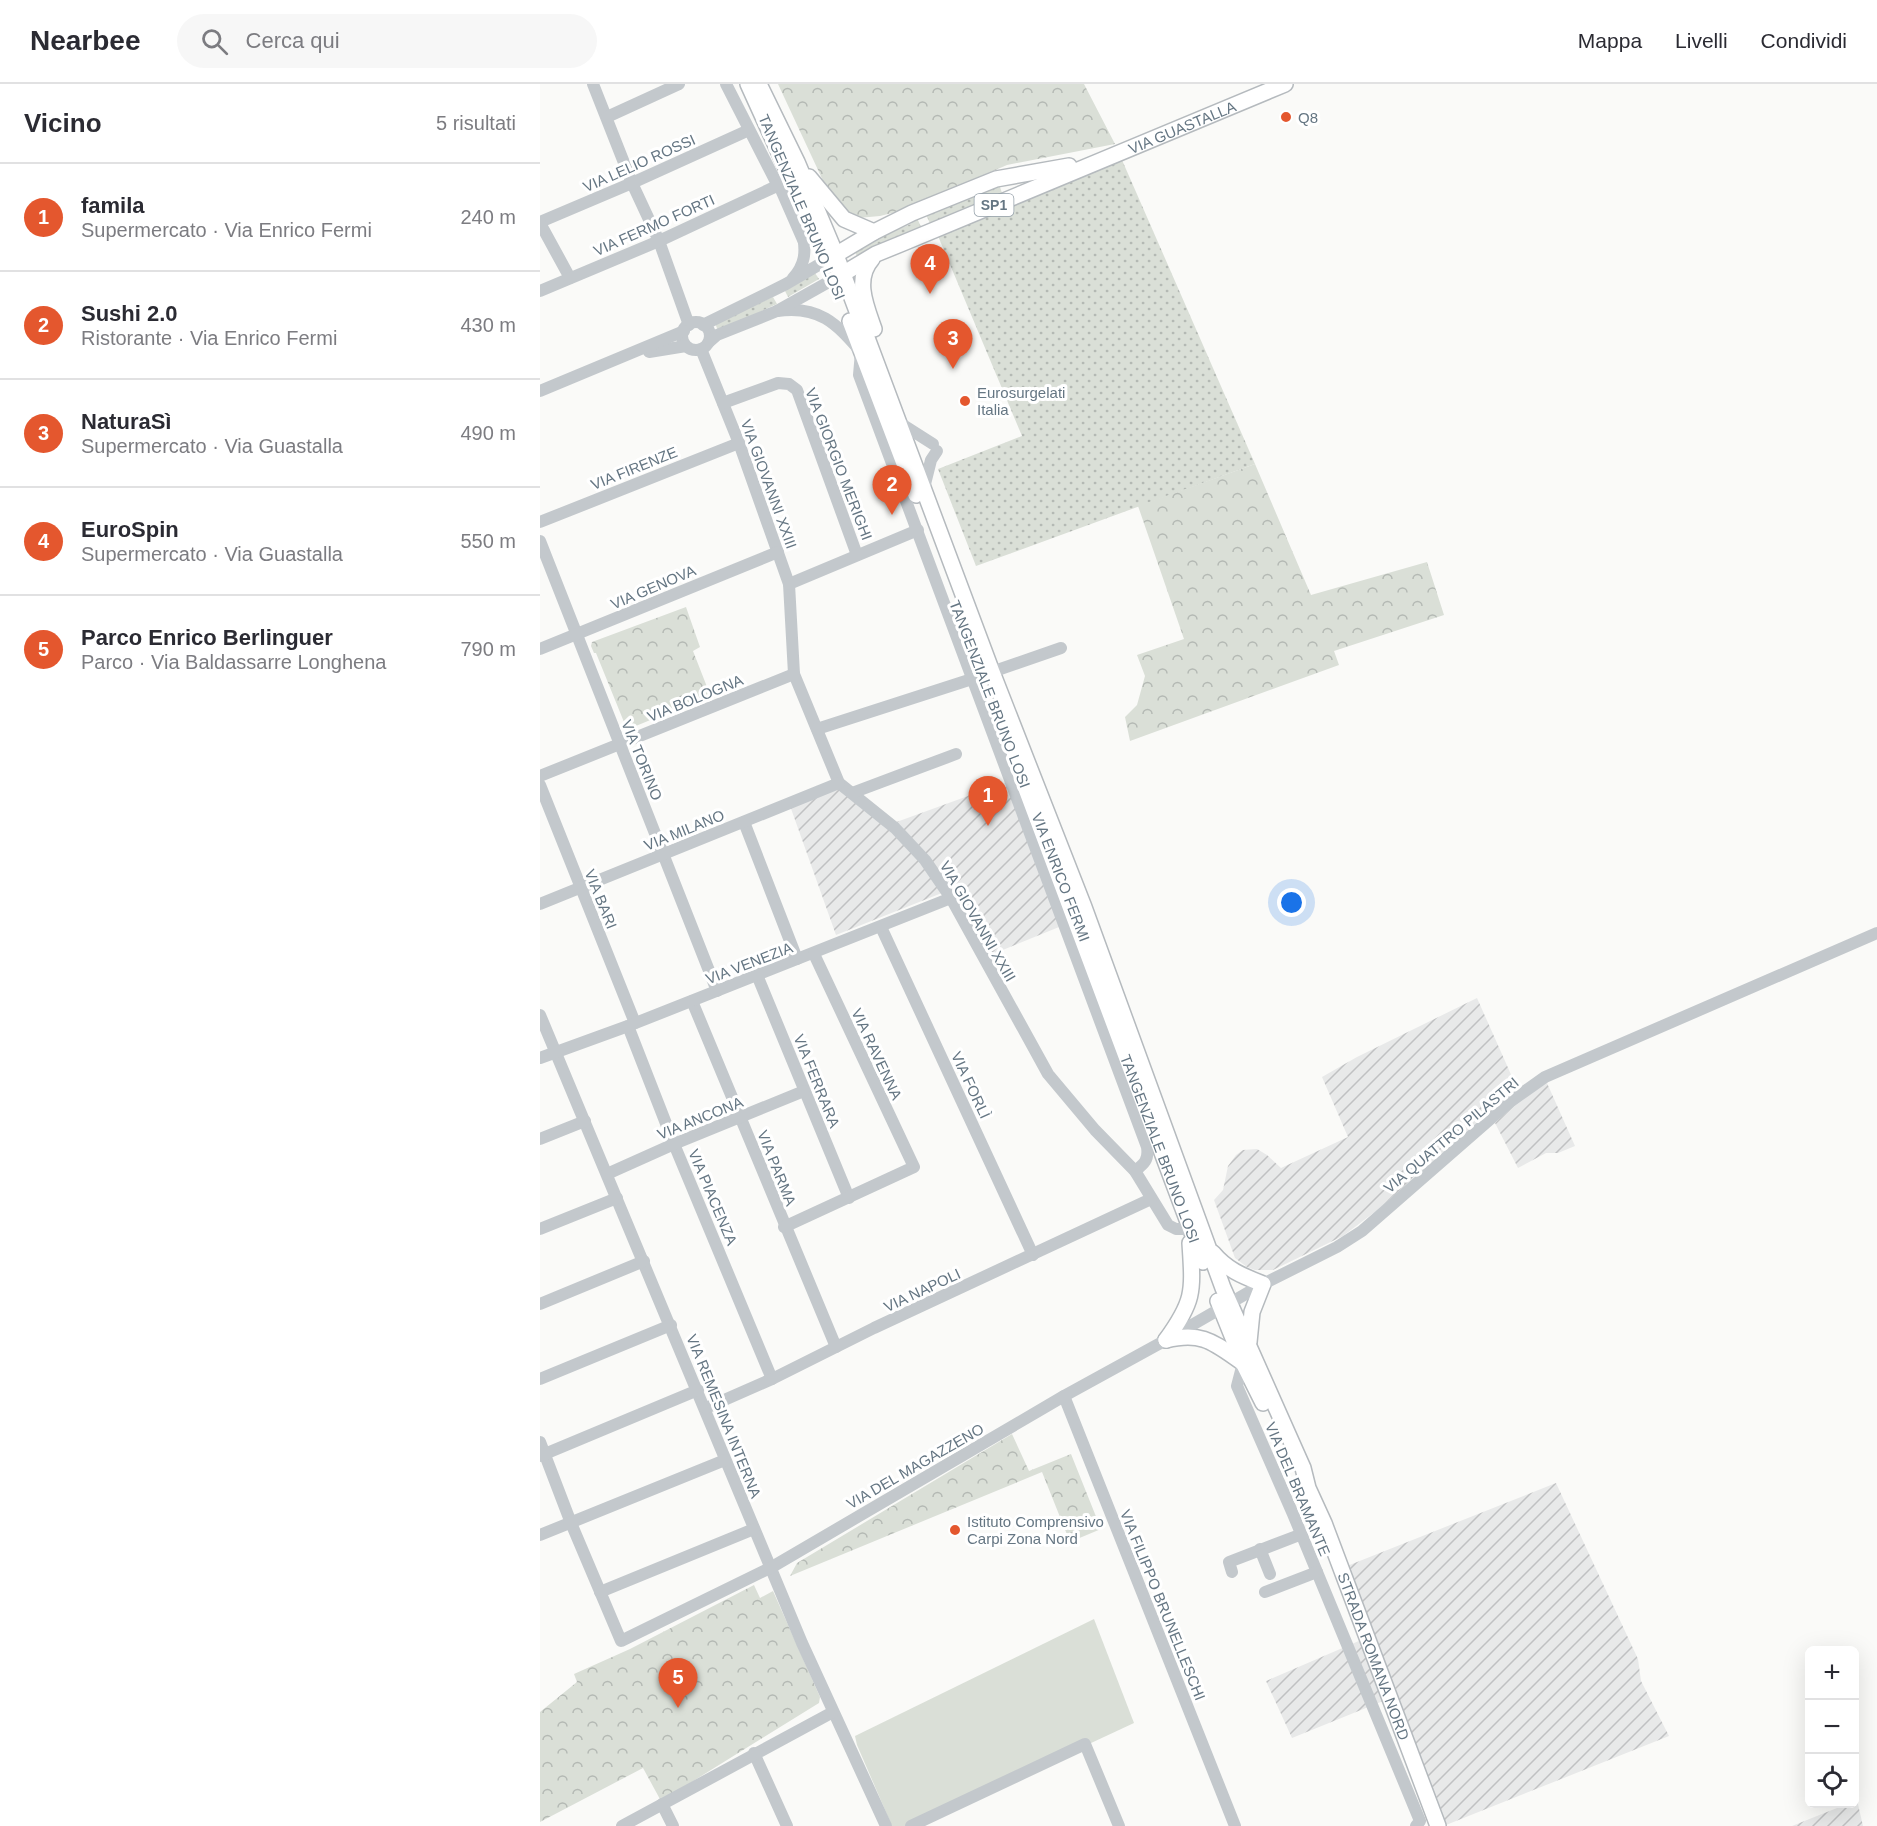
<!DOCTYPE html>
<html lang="it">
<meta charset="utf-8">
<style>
body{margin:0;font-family:Arial,sans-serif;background:#f7f7f7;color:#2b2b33}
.controls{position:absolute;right:18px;bottom:18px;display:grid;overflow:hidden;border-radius:9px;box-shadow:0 6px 24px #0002}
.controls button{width:54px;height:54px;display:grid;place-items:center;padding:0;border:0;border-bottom:2px solid #e1e1e2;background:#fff;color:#2b2b33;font:30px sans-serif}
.you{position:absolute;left:752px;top:819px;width:21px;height:21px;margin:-15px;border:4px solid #fff;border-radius:50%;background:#1a73e8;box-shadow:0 0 0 9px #1a73e833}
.badge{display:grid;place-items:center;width:39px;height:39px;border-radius:50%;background:#e4572e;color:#fff;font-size:20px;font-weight:700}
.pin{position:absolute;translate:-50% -50px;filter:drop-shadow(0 2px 3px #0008)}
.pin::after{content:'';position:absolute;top:32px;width:21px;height:18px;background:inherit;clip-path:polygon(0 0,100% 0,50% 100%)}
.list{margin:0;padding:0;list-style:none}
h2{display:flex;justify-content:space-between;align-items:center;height:78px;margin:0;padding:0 24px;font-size:26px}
h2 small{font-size:20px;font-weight:400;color:#7c7c81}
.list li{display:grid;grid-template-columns:39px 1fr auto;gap:18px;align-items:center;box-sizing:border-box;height:108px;padding:0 24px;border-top:2px solid #e1e1e2}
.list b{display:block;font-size:22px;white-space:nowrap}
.list p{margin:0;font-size:20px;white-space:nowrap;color:#7c7c81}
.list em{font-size:20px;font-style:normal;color:#7c7c81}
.icon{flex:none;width:33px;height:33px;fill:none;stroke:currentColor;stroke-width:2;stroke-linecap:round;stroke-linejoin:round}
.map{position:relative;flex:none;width:1337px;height:1742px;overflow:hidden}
header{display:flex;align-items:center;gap:36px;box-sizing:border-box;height:84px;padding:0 30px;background:#fff;border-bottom:2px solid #e1e1e2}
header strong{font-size:28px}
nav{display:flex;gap:33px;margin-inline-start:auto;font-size:21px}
.search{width:420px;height:54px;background:#f7f7f7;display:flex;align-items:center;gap:15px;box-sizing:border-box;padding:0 21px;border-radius:33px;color:#7c7c81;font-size:22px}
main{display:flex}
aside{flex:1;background:#fff}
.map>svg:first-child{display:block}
.industrial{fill:url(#industrial-furrows)}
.grass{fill:url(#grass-dots)}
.forest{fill:url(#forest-crowns)}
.pitch{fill:#dadfd7}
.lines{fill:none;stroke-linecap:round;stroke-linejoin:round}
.major-casing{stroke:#b5babe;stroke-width:18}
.minor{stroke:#c3c8cc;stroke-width:12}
.major{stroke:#fff;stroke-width:15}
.poi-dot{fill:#e4572e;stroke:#fff;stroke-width:2}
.labels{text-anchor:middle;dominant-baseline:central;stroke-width:6;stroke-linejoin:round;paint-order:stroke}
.shield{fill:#fff;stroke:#939fa8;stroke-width:1.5}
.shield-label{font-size:14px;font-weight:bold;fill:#657683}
.poi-label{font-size:15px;fill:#657683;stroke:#fff;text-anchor:start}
.street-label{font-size:15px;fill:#657683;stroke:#fff}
</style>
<header>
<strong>Nearbee</strong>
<div class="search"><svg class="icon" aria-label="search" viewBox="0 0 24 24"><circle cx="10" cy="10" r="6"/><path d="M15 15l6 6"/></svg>Cerca qui</div>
<nav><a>Mappa</a><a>Livelli</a><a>Condividi</a></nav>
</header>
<main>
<aside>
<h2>Vicino<small>5 risultati</small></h2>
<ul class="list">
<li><span class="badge">1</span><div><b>famila</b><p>Supermercato · Via Enrico Fermi</p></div><em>240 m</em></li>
<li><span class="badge">2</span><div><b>Sushi 2.0</b><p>Ristorante · Via Enrico Fermi</p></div><em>430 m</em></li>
<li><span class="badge">3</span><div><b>NaturaSì</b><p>Supermercato · Via Guastalla</p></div><em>490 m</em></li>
<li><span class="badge">4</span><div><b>EuroSpin</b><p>Supermercato · Via Guastalla</p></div><em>550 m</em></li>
<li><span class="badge">5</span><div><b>Parco Enrico Berlinguer</b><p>Parco · Via Baldassarre Longhena</p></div><em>790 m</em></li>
</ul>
</aside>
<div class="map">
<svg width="1337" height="1742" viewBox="0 0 1337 1742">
<defs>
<pattern id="industrial-furrows" width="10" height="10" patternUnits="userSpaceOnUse" patternTransform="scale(1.5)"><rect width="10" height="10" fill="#e8e9e9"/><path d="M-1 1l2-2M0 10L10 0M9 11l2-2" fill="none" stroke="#c0c1c2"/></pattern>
<pattern id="grass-dots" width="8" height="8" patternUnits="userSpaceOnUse" patternTransform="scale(1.5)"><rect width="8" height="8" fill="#dadfd7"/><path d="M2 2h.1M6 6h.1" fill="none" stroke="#b4b9b4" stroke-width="1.8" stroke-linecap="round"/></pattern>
<pattern id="forest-crowns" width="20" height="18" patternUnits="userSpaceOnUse" patternTransform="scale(1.5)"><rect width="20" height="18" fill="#dadfd7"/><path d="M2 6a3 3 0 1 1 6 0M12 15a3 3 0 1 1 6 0" fill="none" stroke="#b4b9b4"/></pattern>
</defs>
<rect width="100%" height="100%" fill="#fafaf8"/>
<g class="industrial">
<path d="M 472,696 L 524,841 L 453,870 L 412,805 L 296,851 L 249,719 L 299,700 L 351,740 Z"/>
<path d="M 937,914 L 977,1004 L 836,1127 L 803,1152 L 733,1186 L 715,1186 L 707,1183 L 695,1174 L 674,1116 L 683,1106 L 688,1082 L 696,1071 L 703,1066 L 717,1065 L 727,1071 L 741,1084 L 808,1053 L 782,993 L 817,973 Z"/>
<path d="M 1007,999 L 1035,1062 L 1018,1069 L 1006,1069 L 978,1084 L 955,1039 L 980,1016 Z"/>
<path d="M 1016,1399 L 1098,1575 L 1101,1597 L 1129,1652 L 906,1741 L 853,1613 L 752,1654 L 726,1597 L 828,1553 L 802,1484 Z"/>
<path d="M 1317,1716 L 1323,1742 L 1252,1742 L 1307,1720 L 1314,1720 L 1315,1717 Z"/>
</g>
<g class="grass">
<path d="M 582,76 L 715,380 L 436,482 L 398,385 L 482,352 L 398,152 Z"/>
<path d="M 457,101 L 460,103 L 463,112 L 391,142 L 385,128 Z"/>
<path d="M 377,134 L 382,145 L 319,175 L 315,168 L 335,155 L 371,140 L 373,136 Z"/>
<path d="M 275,189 L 279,195 L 248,213 L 245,207 Z"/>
<path d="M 233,213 L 237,220 L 178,247 L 175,239 Z"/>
</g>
<g class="forest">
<path d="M 238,0 L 544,0 L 575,60 L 467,81 L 360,127 L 340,132 L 318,134 L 304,128 L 292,116 Z"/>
<path d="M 715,380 L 771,511 L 887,478 L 904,531 L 794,567 L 799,581 L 590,657 L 585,633 L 597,621 L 605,592 L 597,571 L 644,555 L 598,422 Z"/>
<path d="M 146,523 L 160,563 L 153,567 L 169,608 L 166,613 L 91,644 L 86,643 L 56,569 L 54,569 L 51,562 L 52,558 Z"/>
<path d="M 472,1350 L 489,1387 L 531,1370 L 561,1445 L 530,1458 L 502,1388 L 250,1492 L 257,1479 Z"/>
<path d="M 214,1501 L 220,1514 L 233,1507 L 280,1613 L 279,1619 L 121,1717 L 103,1684 L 0,1738 L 0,1628 L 37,1598 L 34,1590 L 90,1565 Z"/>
</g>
<path class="pitch" d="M 554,1535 L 594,1639 L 373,1742 L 352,1742 L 317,1661 L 315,1652 Z"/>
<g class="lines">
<defs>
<g id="major">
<path d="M 208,0 L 278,154"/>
<path id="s1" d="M 219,0 L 257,78 L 296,171 L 452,588 L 544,823 L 683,1204 L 763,1384 L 768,1404 L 784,1439 L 898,1742"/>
<path d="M 269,93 L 304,135 L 334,148"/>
<path d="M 332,175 C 314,195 326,222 334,245"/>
<path d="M 287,176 L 334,148 L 372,129 L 456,95 L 529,82"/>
<path id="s2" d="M 296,194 L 336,170 L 363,159 L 745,0"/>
<path d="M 310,237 L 376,411"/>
<path id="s3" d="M 474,673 L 663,1178"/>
<path d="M 673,1169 C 687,1186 703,1192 723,1200 L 712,1228 L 709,1258"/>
<path d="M 678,1217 L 703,1279 L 723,1319"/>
<path d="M 626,1256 C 655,1216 653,1207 650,1159"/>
<path d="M 626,1256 C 663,1247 674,1259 703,1279"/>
</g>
</defs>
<use href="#major" class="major-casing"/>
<g class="minor">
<path d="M 53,0 L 92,99 L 119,157 L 149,241"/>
<path d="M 186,0 L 235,96 L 239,101 L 264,158"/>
<path d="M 67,33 L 139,0"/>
<path d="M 0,138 L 92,99 L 209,46"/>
<path d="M 0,139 L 30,194"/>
<path d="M 253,194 C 265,181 266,168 263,152"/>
<path d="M 0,207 L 119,157 L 239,101"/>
<path d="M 237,227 C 279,221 296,239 321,268 L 319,291 L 607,1063 C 609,1076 604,1080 595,1087"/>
<circle cx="156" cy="252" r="14"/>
<path d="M 163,241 L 246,200 L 287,176"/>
<path d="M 169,258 L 177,251 L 237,227 L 294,195"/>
<path d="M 161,265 L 199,359 L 249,500 L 254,590 L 299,699 L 355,744 L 385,776 L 411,814 L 508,990 L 555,1046 L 595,1087 L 628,1141 L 636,1145 L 649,1145"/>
<path d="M 109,268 L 146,262"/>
<path d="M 0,307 L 144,247"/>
<path d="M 183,319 L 238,299 L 249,300 L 257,306 L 317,471"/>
<path d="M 360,339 L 393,360"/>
<path d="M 384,404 L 391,376 L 397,367"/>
<path d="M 0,438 L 199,359"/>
<path d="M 0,457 L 177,907"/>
<path d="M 249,500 L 378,446"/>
<path d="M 0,565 L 238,468"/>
<path d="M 443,591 L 521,564"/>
<path d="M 277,645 L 432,595"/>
<path d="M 0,692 L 254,590"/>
<path d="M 0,701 L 95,939"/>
<path d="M 312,709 L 416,670"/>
<path d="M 204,738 L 257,875"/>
<path d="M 0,820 L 299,699"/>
<path d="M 341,843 L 493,1171"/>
<path d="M 217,891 L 309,1114"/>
<path d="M 152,917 L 296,1263"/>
<path d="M 0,931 L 262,1559 L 346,1742"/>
<path d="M 88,942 L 134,1060 L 232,1295"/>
<path d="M 0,974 L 88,942 L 411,814"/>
<path d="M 0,1055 L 45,1037"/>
<path d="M 67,1090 L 134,1060 L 264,1007"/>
<path d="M 244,1143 L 374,1083 L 274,870"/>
<path d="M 0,1145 L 77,1114"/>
<path d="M 0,1220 L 104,1177"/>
<path d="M 703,1279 L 697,1302 L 753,1430 L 880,1737 L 876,1742"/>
<path d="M 0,1295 L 131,1241"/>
<path d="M 524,1312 L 695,1742"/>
<path d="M 166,1324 L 232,1295 L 334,1244 L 611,1115"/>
<path d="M 0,1358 L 31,1439 L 81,1557 L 232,1483 L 524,1312 L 626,1256 L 723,1200 L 797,1163 L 822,1147 L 971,1017 L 1005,993 L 1337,849"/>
<path d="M 0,1372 L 158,1306"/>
<path d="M 0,1451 L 185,1376"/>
<path d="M 720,1465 L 730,1490"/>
<path d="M 692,1488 L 689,1478 L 762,1450"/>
<path d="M 60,1508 L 214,1445"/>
<path d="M 725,1508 L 777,1488"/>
<path d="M 214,1669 L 247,1742"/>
<path d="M 122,1720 L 133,1742"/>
<path d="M 82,1742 L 293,1628"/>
<path d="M 371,1742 L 545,1660 L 579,1742"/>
</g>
<use href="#major" class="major"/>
</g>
<g class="poi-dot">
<circle cx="746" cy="33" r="6"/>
<circle cx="425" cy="317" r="6"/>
<circle cx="415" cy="1446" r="6"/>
</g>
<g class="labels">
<rect class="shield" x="434.5" y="110" width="39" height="22" rx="4.5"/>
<g class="shield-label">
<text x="454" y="121">SP1</text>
</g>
<g class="poi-label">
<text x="758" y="33">Q8</text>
<text x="437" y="308">Eurosurgelati<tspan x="437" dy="17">Italia</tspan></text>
<text x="427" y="1437">Istituto Comprensivo<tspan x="427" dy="17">Carpi Zona Nord</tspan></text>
</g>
<g class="street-label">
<text stroke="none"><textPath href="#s2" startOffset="378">VIA GUASTALLA</textPath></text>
<text transform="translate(99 79) rotate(-24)">VIA LELIO ROSSI</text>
<text transform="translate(262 123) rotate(67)">TANGENZIALE BRUNO LOSI</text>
<text transform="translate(114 141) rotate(-24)">VIA FERMO FORTI</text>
<text transform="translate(299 380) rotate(69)">VIA GIORGIO MERIGHI</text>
<text transform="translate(94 384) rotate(-22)">VIA FIRENZE</text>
<text transform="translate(229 400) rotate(70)">VIA GIOVANNI XXIII</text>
<text transform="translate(113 503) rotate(-23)">VIA GENOVA</text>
<text transform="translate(450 610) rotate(69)">TANGENZIALE BRUNO LOSI</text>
<text transform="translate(155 614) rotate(-22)">VIA BOLOGNA</text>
<text transform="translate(102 676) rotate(68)">VIA TORINO</text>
<text transform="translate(144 746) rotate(-22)">VIA MILANO</text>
<text transform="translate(521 793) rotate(69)">VIA ENRICO FERMI</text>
<text transform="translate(61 815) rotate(68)">VIA BARI</text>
<text transform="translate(438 837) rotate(60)">VIA GIOVANNI XXIII</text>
<text transform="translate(209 879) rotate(-21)">VIA VENEZIA</text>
<text transform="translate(337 970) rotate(65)">VIA RAVENNA</text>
<text transform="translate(277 997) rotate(68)">VIA FERRARA</text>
<text transform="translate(431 1001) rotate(65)">VIA FORLÌ</text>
<text transform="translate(160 1034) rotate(-22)">VIA ANCONA</text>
<text transform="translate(911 1051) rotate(-40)">VIA QUATTRO PILASTRI</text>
<text stroke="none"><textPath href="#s3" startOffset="418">TANGENZIALE BRUNO LOSI</textPath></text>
<text transform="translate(237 1084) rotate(68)">VIA PARMA</text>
<text transform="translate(173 1113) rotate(67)">VIA PIACENZA</text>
<text transform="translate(382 1206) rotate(-25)">VIA NAPOLI</text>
<text transform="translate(184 1332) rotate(68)">VIA REMESINA INTERNA</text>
<text transform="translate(375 1382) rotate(-30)">VIA DEL MAGAZZENO</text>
<text transform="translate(758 1405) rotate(67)">VIA DEL BRAMANTE</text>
<text transform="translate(623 1521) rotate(68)">VIA FILIPPO BRUNELLESCHI</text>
<text stroke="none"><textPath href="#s1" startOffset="1689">STRADA ROMANA NORD</textPath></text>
</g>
</g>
</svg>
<div class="controls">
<button>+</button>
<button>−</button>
<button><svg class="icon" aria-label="locate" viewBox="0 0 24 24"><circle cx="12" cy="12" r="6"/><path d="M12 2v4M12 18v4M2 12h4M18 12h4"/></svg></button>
</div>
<div class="you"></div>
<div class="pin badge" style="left:448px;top:742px">1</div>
<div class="pin badge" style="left:352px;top:431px">2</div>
<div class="pin badge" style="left:413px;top:285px">3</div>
<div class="pin badge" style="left:390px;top:210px">4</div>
<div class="pin badge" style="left:138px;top:1624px">5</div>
</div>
</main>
